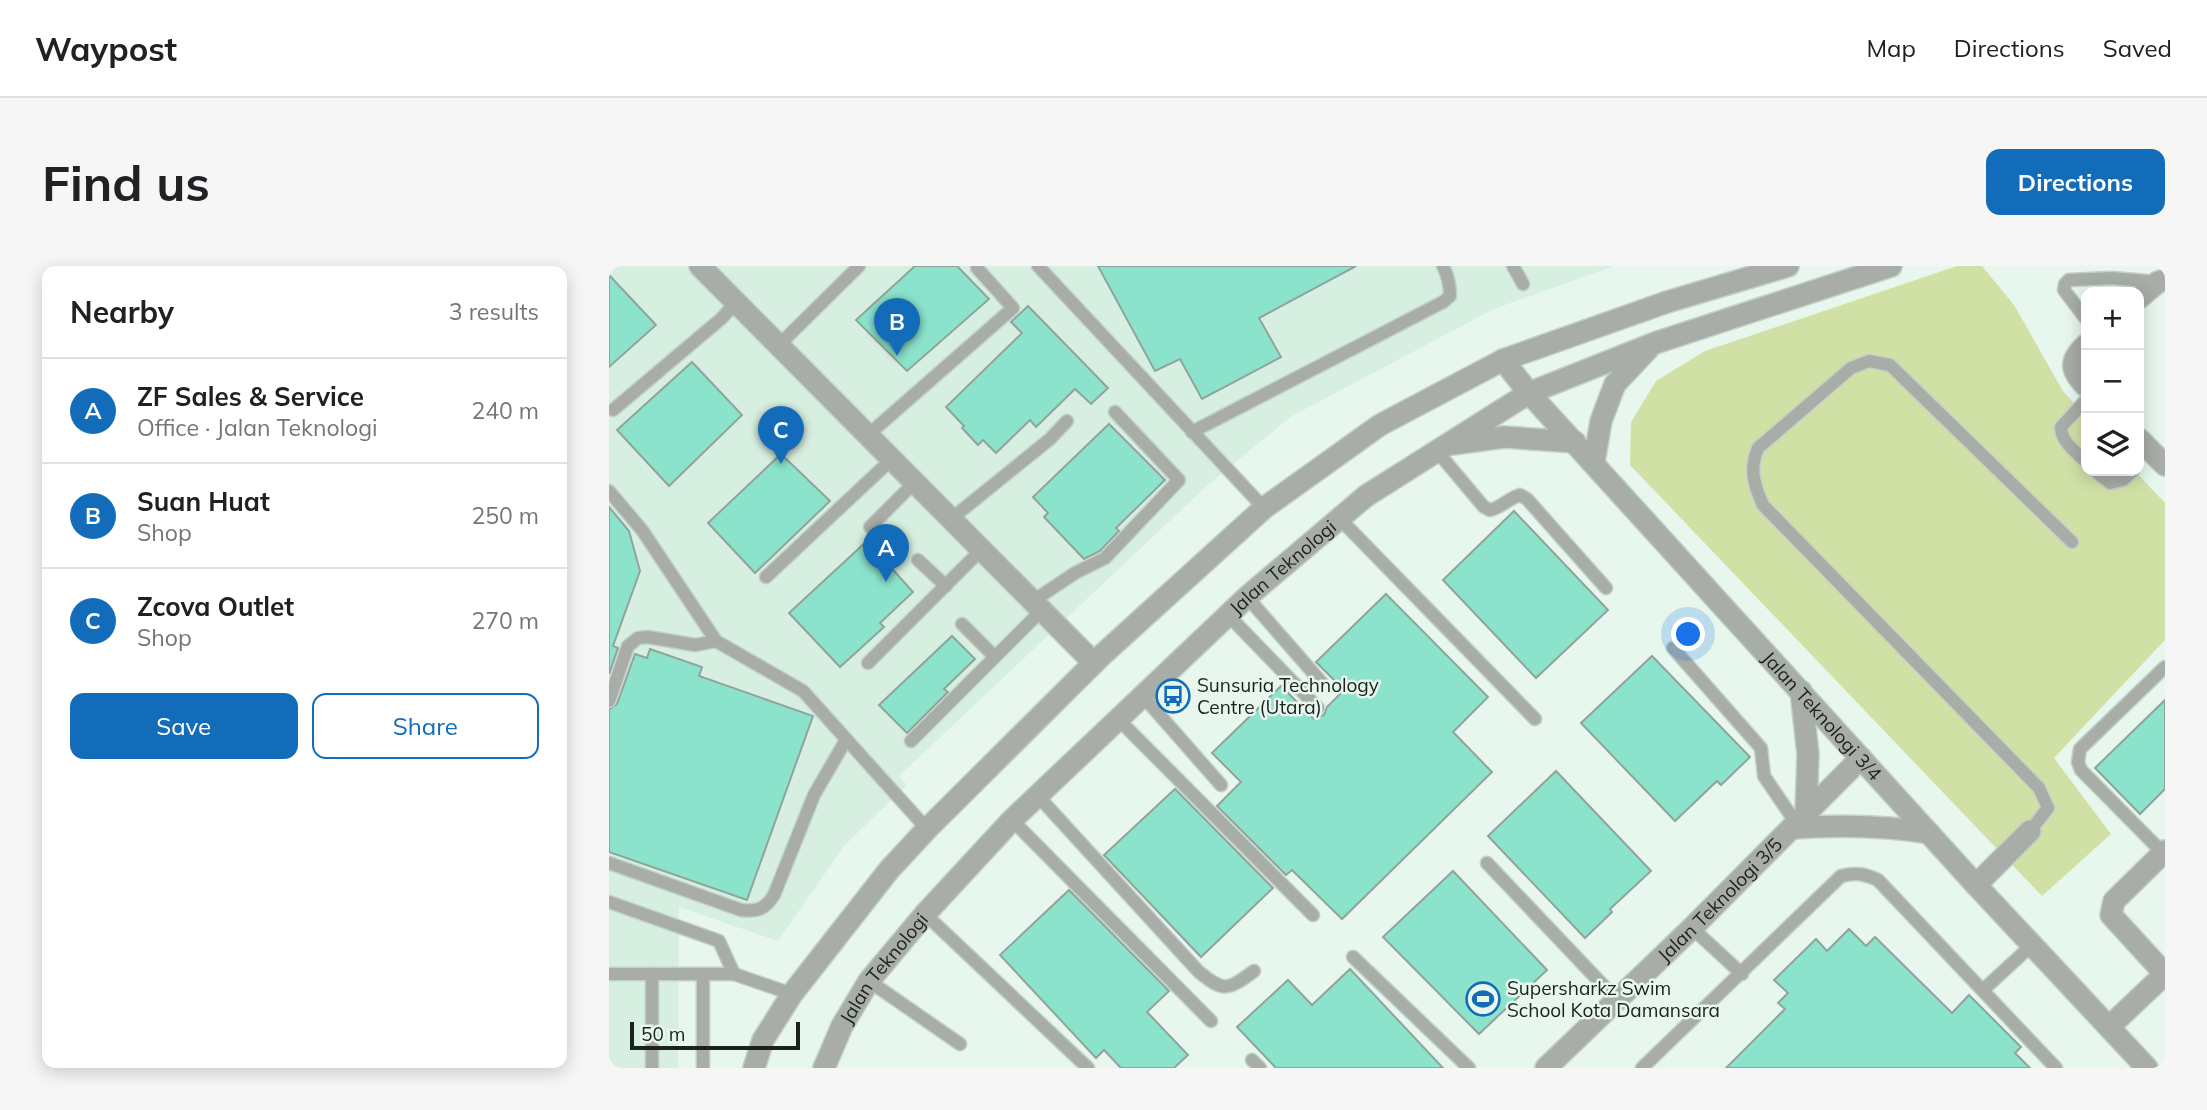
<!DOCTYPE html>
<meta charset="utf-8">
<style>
body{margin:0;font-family:Mulish,sans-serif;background:#f6f6f6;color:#202124}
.controls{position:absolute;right:21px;top:21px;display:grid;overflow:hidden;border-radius:14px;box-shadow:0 4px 18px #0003}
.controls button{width:63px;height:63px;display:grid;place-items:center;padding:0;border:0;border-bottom:2px solid #e0e0e0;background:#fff;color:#202124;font:35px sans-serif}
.scale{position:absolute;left:21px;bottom:18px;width:170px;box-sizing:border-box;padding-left:7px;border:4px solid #1b211d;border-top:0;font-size:19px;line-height:24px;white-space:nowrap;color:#1b211d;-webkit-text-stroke:5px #e7f7ed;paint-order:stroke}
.you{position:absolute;left:1080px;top:369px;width:24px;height:24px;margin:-18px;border:5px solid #fff;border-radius:50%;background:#1a73e8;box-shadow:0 0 0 10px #1a73e833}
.badge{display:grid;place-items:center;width:46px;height:46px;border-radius:50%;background:#136cb9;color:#fff;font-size:23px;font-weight:700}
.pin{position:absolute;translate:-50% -58px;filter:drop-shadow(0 2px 4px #0008)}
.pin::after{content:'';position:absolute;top:37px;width:24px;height:21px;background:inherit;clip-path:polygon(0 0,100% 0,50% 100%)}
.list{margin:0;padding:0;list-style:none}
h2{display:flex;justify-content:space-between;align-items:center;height:91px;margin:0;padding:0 28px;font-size:30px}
h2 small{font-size:23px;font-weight:400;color:#757577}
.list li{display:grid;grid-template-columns:46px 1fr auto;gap:21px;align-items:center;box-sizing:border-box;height:105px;padding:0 28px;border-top:2px solid #e0e0e0}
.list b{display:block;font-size:26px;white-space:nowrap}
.list p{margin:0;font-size:23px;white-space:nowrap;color:#757577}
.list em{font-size:23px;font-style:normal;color:#757577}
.actions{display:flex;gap:14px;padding:21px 28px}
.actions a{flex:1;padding:16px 0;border:2px solid #136cb9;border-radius:14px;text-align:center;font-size:24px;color:#136cb9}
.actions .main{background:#136cb9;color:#fff}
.icon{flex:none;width:38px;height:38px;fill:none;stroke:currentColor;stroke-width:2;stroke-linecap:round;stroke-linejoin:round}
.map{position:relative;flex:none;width:1556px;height:802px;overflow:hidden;border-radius:14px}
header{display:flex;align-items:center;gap:42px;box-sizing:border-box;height:98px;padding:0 35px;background:#fff;border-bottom:2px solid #e0e0e0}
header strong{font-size:33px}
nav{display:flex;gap:38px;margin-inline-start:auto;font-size:24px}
.intro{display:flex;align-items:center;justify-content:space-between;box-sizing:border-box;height:168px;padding:0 42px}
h1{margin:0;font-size:49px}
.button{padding:18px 32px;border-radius:14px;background:#136cb9;color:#fff;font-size:24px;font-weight:700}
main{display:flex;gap:42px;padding:0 42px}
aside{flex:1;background:#fff;border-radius:14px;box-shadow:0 4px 18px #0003}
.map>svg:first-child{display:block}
.built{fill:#d7efe0}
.green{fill:#d1e1a6}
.building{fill:#8be3cc;stroke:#91a39e;stroke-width:2}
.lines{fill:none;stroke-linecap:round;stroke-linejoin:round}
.service-casing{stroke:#c2d0c8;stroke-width:15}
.minor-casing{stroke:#c2d0c8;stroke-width:24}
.tertiary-casing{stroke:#c2d0c8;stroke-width:24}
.service{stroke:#a8ada7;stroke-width:12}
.minor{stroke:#a8ada7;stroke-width:21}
.tertiary{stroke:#a8ada7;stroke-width:21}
.labels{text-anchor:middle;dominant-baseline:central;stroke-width:5;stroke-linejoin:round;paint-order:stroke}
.street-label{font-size:19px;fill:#1b211d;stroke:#e7f7ed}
.poi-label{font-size:19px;fill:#1b211d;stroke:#e7f7ed;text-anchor:start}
</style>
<header>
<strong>Waypost</strong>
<nav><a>Map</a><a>Directions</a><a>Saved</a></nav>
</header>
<div class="intro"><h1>Find us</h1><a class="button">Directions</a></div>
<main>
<aside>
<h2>Nearby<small>3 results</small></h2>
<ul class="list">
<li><span class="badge">A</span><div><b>ZF Sales &amp; Service</b><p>Office · Jalan Teknologi</p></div><em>240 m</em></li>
<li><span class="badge">B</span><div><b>Suan Huat</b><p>Shop</p></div><em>250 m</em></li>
<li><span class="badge">C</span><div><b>Zcova Outlet</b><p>Shop</p></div><em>270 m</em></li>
</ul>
<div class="actions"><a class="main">Save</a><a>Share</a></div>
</aside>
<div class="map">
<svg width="1556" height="802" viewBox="0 0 1556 802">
<rect width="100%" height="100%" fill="#e7f7ed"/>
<path class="built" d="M 0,0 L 1005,0 L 885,43 L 683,150 L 601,217 L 290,510 L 298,519 L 235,580 L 169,675 L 70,641 L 69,802 L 0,802 Z"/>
<path class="green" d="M 1348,0 L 1373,0 L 1405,39 L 1454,125 L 1477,151 L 1477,205 L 1526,205 L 1556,237 L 1556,374 L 1445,492 L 1502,568 L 1433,630 L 1021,199 L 1022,156 L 1047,115 L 1096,85 Z"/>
<g class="building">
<path d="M 306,0 L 348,0 L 380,33 L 298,105 L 247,54 Z"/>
<path d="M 489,0 L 747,0 L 650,52 L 672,91 L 593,133 L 571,93 L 546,105 Z"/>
<path d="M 0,9 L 47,59 L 0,101 Z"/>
<path d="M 419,40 L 499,122 L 482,138 L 466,123 L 427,161 L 421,154 L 387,187 L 374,174 L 369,179 L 353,162 L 355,160 L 337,141 L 413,67 L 402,56 Z"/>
<path d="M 83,96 L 133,149 L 60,220 L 8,164 Z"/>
<path d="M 500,158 L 556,214 L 507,262 L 510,265 L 491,285 L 475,293 L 435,251 L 439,247 L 424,231 Z"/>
<path d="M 172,188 L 221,235 L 146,307 L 99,257 Z"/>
<path d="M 0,241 L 20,265 L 31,305 L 4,380 L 9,382 L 0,408 Z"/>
<path d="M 905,245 L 999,344 L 927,412 L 834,314 Z"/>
<path d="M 258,275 L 304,326 L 271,357 L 275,361 L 231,401 L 180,347 Z"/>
<path d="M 777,328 L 879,431 L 844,466 L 883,506 L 733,653 L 683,604 L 677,609 L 608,540 L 632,516 L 603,487 L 672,420 L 705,453 L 715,449 L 718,441 L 735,424 L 707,396 Z"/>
<path d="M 343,370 L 366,393 L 335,423 L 339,426 L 298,467 L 270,439 Z"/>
<path d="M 41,383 L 93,401 L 90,410 L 204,450 L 138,634 L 0,586 L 0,444 L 8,438 L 26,388 L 38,392 Z"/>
<path d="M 1043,390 L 1141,491 L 1112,519 L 1108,515 L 1066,555 L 972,457 Z"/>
<path d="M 1556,434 L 1556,523 L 1531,548 L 1486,502 Z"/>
<path d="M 947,505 L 1042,605 L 1001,643 L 1003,646 L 976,672 L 879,570 Z"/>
<path d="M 566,523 L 664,622 L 592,691 L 495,589 Z"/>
<path d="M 844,605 L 938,704 L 870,768 L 774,671 Z"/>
<path d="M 460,624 L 560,725 L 538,746 L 579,789 L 565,802 L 512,802 L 495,784 L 487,792 L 391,689 Z"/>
<path d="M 1240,663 L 1257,680 L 1266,671 L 1343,747 L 1360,729 L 1412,781 L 1406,787 L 1421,802 L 1117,802 L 1176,743 L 1169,737 L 1179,727 L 1165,714 L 1207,673 L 1218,685 Z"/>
<path d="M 741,703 L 834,802 L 667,802 L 628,761 L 679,714 L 703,739 Z"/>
</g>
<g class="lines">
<defs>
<g id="service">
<path d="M 429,0 L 655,242"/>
<path d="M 904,0 L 914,18"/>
<path d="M 1477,53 L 1455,24 L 1456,18 L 1460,14 L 1503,12 L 1549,16"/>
<path d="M 170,79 L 250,0"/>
<path d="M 1477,134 L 1452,161 C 1452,176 1467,186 1477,196"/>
<path d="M 4,144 L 113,52 L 127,36"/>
<path d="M 583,166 L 834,36 L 841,30 C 841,18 839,10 834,0"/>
<path d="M 259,169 L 404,42 L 368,2"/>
<path d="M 827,184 L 875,241 L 881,244 C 893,241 900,232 911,229 L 918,233 L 997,322"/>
<path d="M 1486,205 L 1501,217 L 1514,214 L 1524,205"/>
<path d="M 0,225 L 33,264 L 107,375 L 194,425 L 318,563"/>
<path d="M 730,252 L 926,453"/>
<path d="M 342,253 L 441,173 L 458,155"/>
<path d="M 261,261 L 306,216"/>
<path d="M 309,294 L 337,320"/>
<path d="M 157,311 L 283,193"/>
<path d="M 638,331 L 713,417"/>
<path d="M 424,335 L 466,307 L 496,292 L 570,214 L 506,146"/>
<path d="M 619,349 L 709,442"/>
<path d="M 353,358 L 386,391"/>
<path d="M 1064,382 L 1152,482 L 1155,510 L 1187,557"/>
<path d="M 259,397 L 372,284"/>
<path d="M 533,429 L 612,519"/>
<path d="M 0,435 L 19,380 L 29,372 L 39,371 L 86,379 L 107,375"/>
<path d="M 509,453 L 704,649"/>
<path d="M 302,475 L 433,344"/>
<path d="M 428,529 L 589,705 C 615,727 619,724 645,705"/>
<path d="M 403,554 L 602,755"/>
<path d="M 1421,565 L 1439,542 L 1430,522 L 1154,239 C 1145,219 1140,203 1149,182 L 1242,102 L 1260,95 L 1281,99 L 1463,276"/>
<path d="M 1554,587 L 1472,504 L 1469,496 L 1471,483 L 1556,401"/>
<path d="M 0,597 L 132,644 C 149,646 156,643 165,629 L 205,529 L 237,474"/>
<path d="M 878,597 L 1008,734"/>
<path d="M 0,636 L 110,675 L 125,708"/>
<path d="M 316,648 L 479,802"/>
<path d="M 1083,662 L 1133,708"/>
<path d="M 744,691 L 860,802"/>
<path d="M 0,708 L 125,708 L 183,728"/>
<path d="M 43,708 L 43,802"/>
<path d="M 94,708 L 94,800"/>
<path d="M 260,715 L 351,778"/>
<path d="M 1374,724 L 1423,679"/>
<path d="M 643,794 L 651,802"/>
<path d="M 1033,802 L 1232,610 C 1247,606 1256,608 1269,614 L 1447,802"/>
</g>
<g id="minor">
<path d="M 91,0 L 485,397"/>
<path d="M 1530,32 L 1549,16 L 1556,14"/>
<path d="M 1477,79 C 1460,95 1461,104 1477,120"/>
<path id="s1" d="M 894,94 L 920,127 L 1367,619 L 1538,802"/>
<path d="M 1530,173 L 1556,199"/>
<path d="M 1192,425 L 1199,488 L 1197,547"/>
<path d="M 1183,562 C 1230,559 1273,559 1320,567"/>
<path d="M 1556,585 L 1505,635 L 1502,649 L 1556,708"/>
<path d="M 1367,619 L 1421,565"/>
<path d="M 1500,761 L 1556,708"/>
<path id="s2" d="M 937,802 L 1083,662 L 1252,492"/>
</g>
<g id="tertiary">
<path d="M 843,178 L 895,171 L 966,176"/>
<path d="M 985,196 L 992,155 L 1006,118 L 1039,83"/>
<path d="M 145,802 L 154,774 L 183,728 L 280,604 L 318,563 L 492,390 L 655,242 L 771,159 L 894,94 L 1058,36 L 1179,0"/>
<path id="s3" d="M 215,802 L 233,760 L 260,715 L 316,648 L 403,554 L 638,331 L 757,230 L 920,127 L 1046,77 L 1282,0"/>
</g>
</defs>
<use href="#service" class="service-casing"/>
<use href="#minor" class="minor-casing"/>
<use href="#tertiary" class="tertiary-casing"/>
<use href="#service" class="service"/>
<use href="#minor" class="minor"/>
<use href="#tertiary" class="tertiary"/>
</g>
<defs>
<symbol id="bus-ring" viewBox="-11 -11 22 22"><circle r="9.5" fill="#e7f7ed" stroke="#136cb9" stroke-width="1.5"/><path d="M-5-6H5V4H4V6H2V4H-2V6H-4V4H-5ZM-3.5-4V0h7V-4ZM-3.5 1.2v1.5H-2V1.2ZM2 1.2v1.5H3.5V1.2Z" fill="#136cb9"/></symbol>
<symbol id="stadium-ring" viewBox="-11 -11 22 22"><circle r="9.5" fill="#e7f7ed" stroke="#136cb9" stroke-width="1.5"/><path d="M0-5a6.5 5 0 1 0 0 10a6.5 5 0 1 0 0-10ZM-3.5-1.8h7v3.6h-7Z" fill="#136cb9"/></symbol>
</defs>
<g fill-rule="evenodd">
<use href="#bus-ring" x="545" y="411" width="38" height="38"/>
<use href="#stadium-ring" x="855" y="714" width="38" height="38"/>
</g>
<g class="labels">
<g class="street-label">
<text stroke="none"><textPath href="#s3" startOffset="684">Jalan Teknologi</textPath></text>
<text stroke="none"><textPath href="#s1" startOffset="478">Jalan Teknologi 3/4</textPath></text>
<text stroke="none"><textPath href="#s2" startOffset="242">Jalan Teknologi 3/5</textPath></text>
<text stroke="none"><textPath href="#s3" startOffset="117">Jalan Teknologi</textPath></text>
</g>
<g class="poi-label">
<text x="588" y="419">Sunsuria Technology<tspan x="588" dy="22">Centre (Utara)</tspan></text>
<text x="898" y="722">Supersharkz Swim<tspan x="898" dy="22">School Kota Damansara</tspan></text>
</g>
</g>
</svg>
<div class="controls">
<button>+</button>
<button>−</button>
<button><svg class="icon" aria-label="layers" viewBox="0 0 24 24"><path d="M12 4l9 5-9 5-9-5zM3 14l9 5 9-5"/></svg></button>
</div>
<div class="scale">50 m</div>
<div class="you"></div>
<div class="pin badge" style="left:277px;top:316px">A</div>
<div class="pin badge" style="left:288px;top:90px">B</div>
<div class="pin badge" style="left:172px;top:198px">C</div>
</div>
</main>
